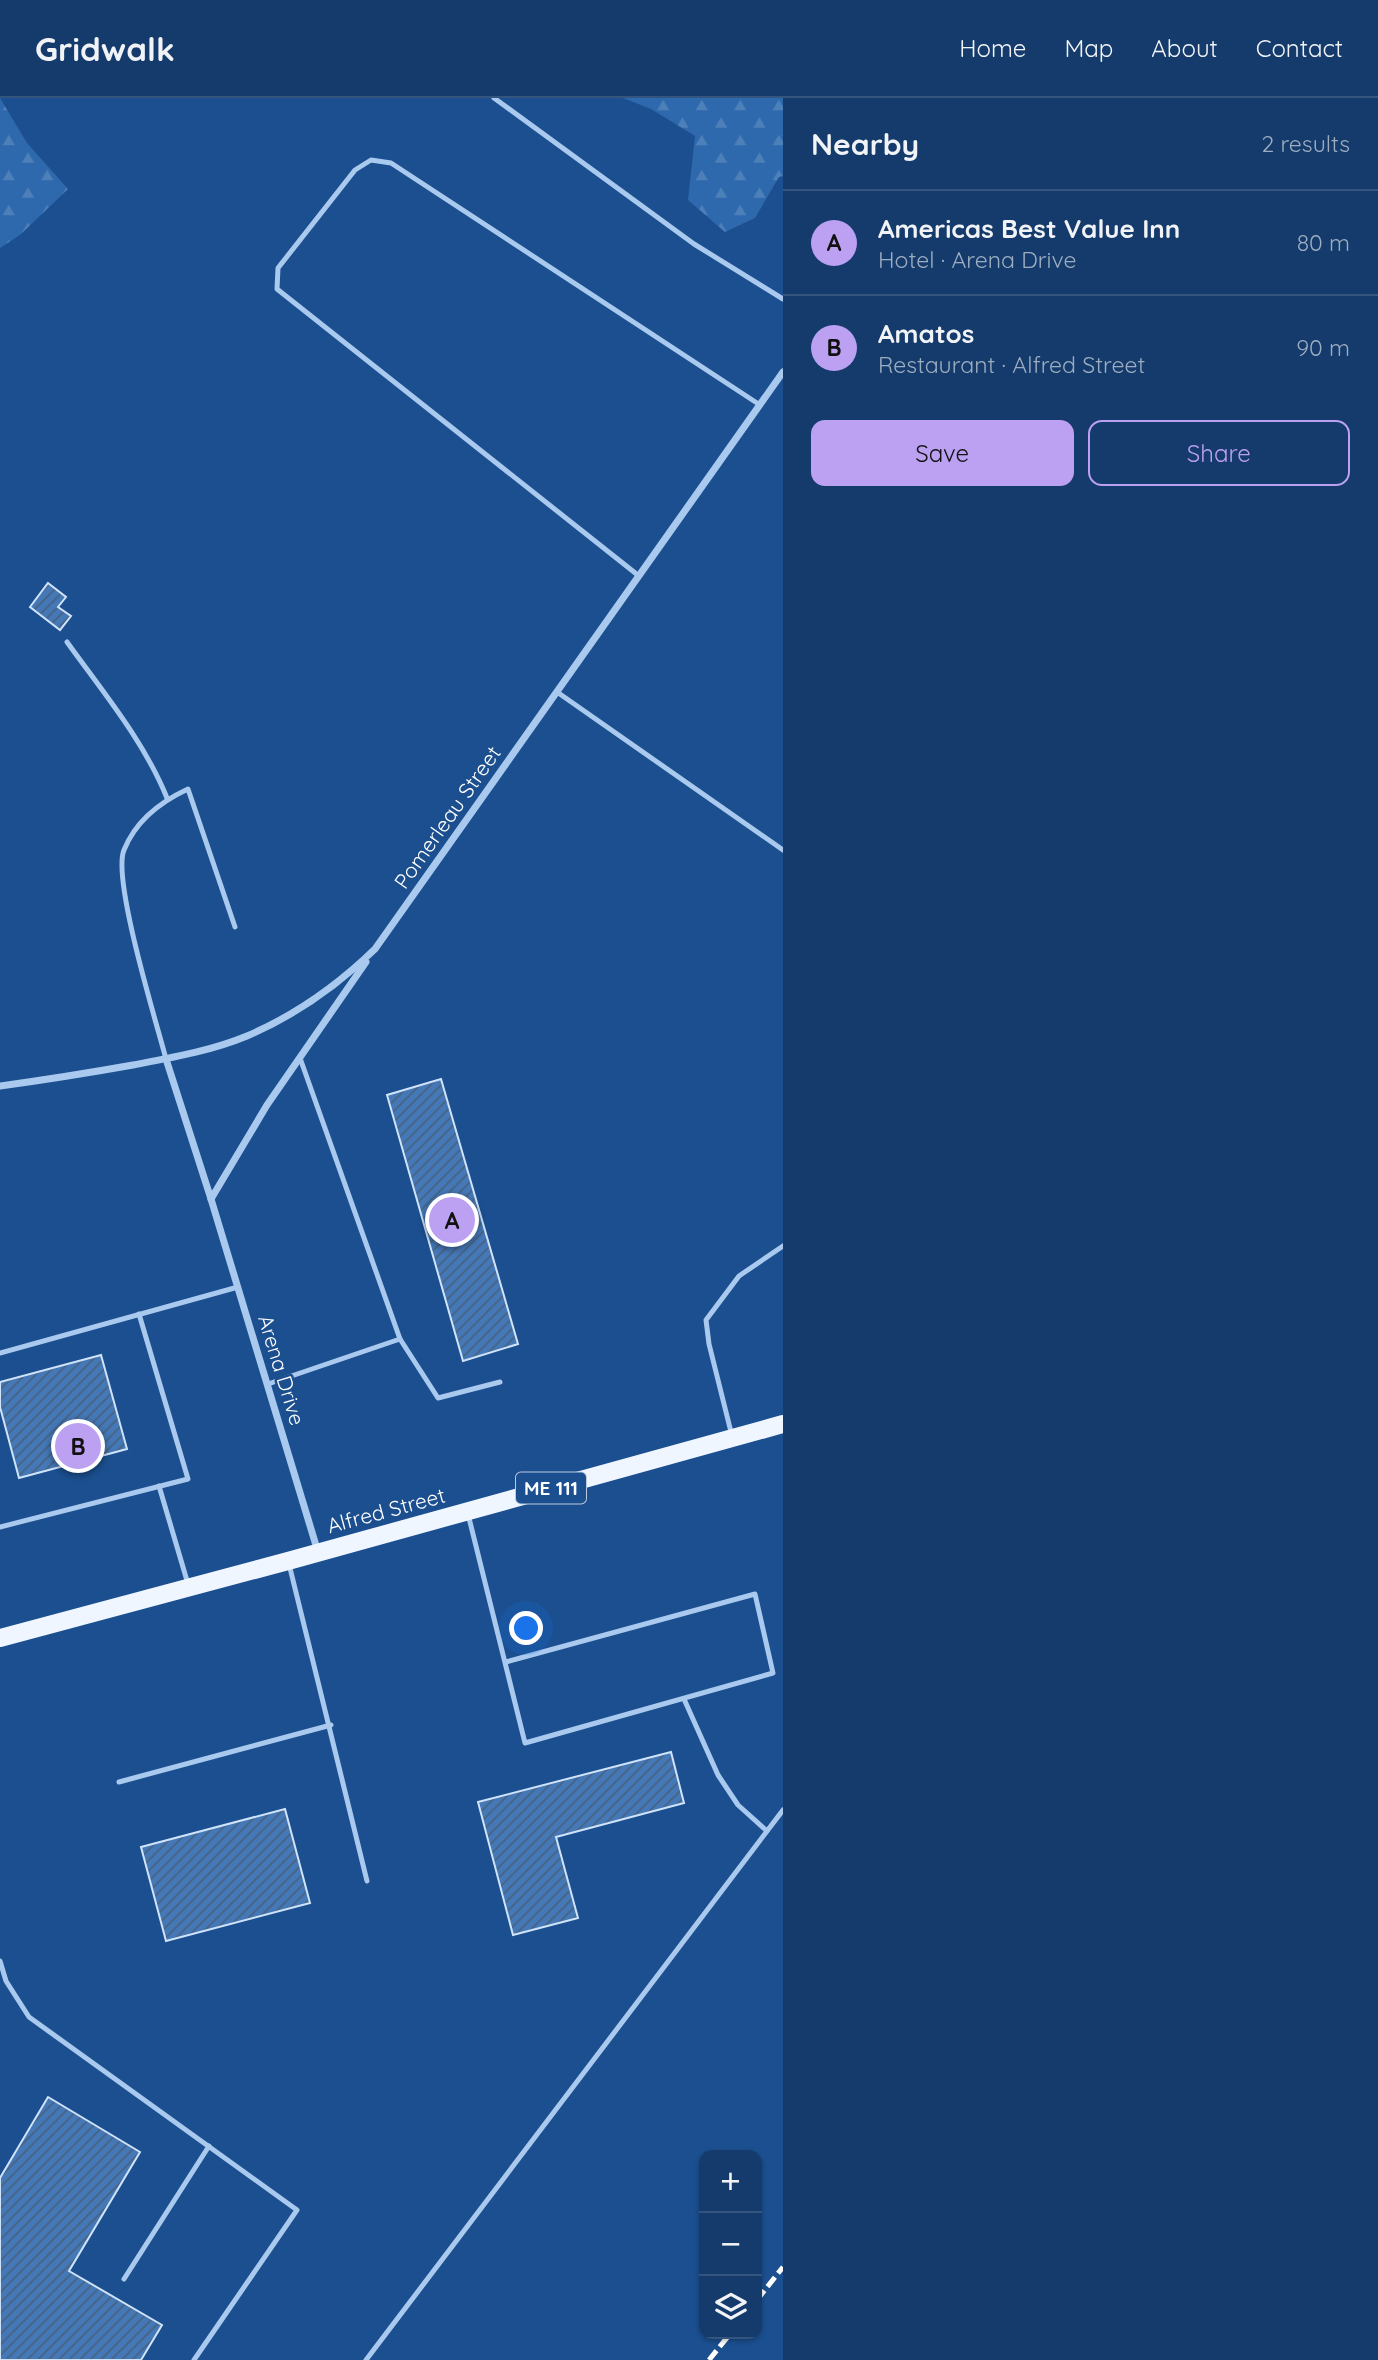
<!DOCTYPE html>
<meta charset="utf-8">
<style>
body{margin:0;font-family:Quicksand,sans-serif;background:#1d4271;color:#f1f3f6}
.controls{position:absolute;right:21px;bottom:21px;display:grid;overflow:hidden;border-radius:14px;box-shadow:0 2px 5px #0004}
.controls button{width:63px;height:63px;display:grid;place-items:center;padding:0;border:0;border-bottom:2px solid #33557e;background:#143b6b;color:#f1f3f6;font:35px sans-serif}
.you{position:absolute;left:527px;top:1531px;width:24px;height:24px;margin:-18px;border:5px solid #fff;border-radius:50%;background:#1a73e8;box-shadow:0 0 0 10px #1a73e833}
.badge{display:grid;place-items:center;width:46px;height:46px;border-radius:50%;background:#bca0f2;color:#111;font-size:23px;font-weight:700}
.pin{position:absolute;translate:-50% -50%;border:4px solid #fff;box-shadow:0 2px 7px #0006}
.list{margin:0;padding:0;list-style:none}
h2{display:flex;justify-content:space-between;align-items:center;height:91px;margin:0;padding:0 28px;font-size:30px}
h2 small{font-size:23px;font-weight:400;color:#9dadc1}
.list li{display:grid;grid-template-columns:46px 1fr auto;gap:21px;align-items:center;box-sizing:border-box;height:105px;padding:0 28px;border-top:2px solid #33557e}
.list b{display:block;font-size:26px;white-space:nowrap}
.list p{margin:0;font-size:23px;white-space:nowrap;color:#9dadc1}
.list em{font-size:23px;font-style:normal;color:#9dadc1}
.actions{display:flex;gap:14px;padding:21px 28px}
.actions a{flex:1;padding:16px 0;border:2px solid #bca0f2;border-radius:14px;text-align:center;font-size:24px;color:#bca0f2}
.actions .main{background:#bca0f2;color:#111}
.icon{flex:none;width:38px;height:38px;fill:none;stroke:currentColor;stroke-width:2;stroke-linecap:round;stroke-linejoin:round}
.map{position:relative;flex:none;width:783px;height:2262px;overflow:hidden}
header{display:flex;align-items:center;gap:42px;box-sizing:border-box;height:98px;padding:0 35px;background:#143b6b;border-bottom:2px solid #33557e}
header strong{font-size:33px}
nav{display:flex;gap:38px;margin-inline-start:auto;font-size:24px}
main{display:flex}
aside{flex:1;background:#143b6b}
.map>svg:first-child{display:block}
.forest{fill:url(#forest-firs)}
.building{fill:url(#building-hatch);stroke:#cfe3fa;stroke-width:2}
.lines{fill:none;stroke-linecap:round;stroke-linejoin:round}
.lane{stroke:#a9c9ee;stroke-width:5}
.street{stroke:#a9c9ee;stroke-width:7}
.primary{stroke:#f0f6ff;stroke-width:18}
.rail{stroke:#fff;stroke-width:5;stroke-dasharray:12 5;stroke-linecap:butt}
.labels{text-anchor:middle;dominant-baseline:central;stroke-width:5;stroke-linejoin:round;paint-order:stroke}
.shield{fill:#1b4f8f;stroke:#bbcadd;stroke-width:2}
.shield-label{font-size:19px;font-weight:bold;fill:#fff}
.street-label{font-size:21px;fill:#fff;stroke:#1b4f8f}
</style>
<header>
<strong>Gridwalk</strong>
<nav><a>Home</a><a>Map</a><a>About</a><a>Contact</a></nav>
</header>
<main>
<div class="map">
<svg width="783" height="2262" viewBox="0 0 783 2262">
<defs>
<pattern id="forest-firs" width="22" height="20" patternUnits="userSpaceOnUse" patternTransform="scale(1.75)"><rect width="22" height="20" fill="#2e69ad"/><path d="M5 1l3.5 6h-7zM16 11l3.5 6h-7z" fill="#4d80b9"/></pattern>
<pattern id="building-hatch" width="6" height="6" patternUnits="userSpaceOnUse" patternTransform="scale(1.75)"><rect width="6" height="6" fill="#4478b7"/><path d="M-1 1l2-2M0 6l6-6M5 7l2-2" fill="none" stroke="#486282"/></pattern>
</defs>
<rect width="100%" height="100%" fill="#1b4f8f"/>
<g class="forest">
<path d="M 0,0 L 27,45 L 68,91 L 20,137 L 0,150 Z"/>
<path d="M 623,0 L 783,0 L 783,78 L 779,79 L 755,120 L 725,134 L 688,102 L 695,38 L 651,11 Z"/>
</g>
<g class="building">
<path d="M 48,485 L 66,499 L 58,509 L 71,518 L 60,532 L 30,509 Z"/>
<path d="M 441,981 L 518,1246 L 463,1263 L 387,997 Z"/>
<path d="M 101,1257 L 127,1351 L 19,1380 L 0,1309 L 0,1284 Z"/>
<path d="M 671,1654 L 684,1705 L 556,1739 L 578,1820 L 513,1837 L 478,1704 Z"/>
<path d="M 285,1711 L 310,1805 L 166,1843 L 141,1749 Z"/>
<path d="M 48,1999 L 140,2054 L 69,2173 L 162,2227 L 141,2262 L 0,2262 L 0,2080 Z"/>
</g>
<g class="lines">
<g class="lane">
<path d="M 494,0 L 694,146 L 783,201"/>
<path d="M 639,478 L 277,191 L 278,170 L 355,72 L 371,62 L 391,65 L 760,307"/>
<path d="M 67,544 C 103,594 144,643 167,700"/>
<path d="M 557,594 L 783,752"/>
<path d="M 166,961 C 156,923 112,781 124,752 C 136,722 160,704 188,691 L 235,829"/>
<path d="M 400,1241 L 438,1300 L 500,1284"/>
<path d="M 0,1255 L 238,1189"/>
<path d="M 268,1286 L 400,1241 L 300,960"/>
<path d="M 732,1338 L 709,1246 L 706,1222 L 739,1178 L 783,1148"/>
<path d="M 159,1388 L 188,1486"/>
<path d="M 468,1416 L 525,1645 L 773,1575 L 755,1496 L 506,1564"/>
<path d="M 0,1429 L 188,1381 L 139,1216"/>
<path d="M 289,1466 L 367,1783"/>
<path d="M 684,1601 L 718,1677 L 738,1707 L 767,1733"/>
<path d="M 119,1684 L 331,1627"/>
<path d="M 0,1863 L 6,1883 L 29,1919 L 297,2112 L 194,2262"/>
<path d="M 124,2181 L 209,2048"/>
<path d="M 366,2262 L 783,1712"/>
</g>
<g class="street">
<path d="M 166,961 L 211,1101 L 318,1454"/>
<path d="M 0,988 C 44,982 88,975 133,967 C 170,960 211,953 247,938 C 296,917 337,888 375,851 L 783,274"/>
<path d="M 211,1101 L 267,1007 L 366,864"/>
</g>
<path class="primary" d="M 0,1540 L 288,1463 L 783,1326"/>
<g class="rail">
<path d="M 757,2202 L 783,2169"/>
<path d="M 709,2262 L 730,2236"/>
</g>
</g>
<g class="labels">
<rect class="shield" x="516" y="1374.5" width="70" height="31" rx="5"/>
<g class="shield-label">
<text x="551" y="1390">ME 111</text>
</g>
<g class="street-label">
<text transform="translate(447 719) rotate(-55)">Pomerleau Street</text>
<text transform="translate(282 1272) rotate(73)">Arena Drive</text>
<text transform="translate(386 1412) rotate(-15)">Alfred Street</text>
</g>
</g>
</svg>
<div class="controls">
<button>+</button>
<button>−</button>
<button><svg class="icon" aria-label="layers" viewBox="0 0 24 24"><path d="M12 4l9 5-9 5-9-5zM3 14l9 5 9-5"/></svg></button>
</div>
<div class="you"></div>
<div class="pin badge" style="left:452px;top:1122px">A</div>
<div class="pin badge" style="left:78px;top:1348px">B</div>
</div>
<aside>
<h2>Nearby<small>2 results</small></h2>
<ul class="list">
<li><span class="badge">A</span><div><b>Americas Best Value Inn</b><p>Hotel · Arena Drive</p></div><em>80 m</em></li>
<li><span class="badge">B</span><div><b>Amatos</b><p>Restaurant · Alfred Street</p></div><em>90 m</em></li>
</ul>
<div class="actions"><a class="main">Save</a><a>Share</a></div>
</aside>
</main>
